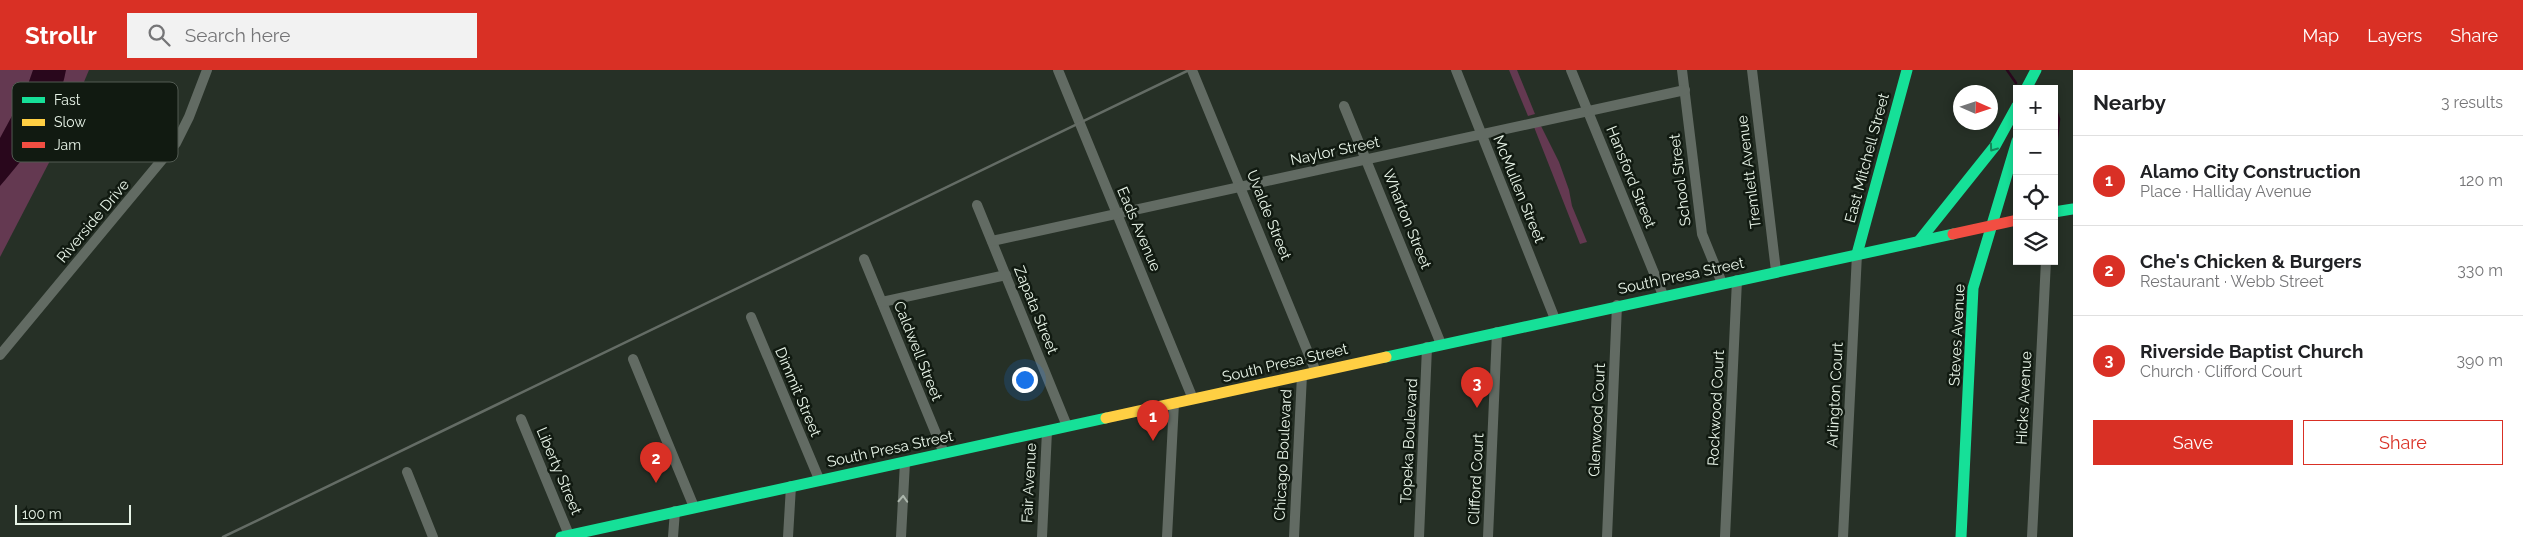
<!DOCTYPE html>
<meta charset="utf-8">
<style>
body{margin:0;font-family:Raleway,sans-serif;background:#f2f2f2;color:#202124}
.controls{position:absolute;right:15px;top:15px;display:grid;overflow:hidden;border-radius:0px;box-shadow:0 2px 8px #0003}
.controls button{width:45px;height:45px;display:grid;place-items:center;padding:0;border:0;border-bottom:1px solid #e0e0e0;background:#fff;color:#202124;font:25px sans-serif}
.compass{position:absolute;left:1953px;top:15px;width:45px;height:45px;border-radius:50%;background:#fff;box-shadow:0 2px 8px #0003;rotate:93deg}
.scale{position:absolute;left:15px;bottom:12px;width:116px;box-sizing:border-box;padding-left:5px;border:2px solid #e8f4e8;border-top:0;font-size:14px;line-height:18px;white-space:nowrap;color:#e8f4e8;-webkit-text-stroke:4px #111a11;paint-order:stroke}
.you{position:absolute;left:1024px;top:309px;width:18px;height:18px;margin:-12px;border:4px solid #fff;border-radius:50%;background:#1a73e8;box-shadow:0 0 0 8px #1a73e833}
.badge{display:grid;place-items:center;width:32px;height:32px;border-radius:50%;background:#d93025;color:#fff;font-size:16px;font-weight:700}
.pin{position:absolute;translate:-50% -41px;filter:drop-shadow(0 1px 2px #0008)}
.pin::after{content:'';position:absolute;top:26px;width:18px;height:15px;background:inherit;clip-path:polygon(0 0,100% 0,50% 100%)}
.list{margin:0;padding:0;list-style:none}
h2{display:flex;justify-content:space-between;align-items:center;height:65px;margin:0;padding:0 20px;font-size:21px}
h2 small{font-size:16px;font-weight:400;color:#757577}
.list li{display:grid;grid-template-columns:32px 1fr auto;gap:15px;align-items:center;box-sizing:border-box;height:90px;padding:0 20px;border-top:1px solid #e0e0e0}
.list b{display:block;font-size:19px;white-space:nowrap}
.list p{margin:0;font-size:16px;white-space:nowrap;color:#757577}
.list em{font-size:16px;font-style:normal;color:#757577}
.actions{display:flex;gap:10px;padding:15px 20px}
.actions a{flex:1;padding:11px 0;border:1px solid #d93025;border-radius:0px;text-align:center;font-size:18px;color:#d93025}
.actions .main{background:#d93025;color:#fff}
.icon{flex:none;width:28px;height:28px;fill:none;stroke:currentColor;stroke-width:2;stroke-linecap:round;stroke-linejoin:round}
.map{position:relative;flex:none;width:2073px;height:467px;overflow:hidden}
header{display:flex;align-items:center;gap:30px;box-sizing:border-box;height:70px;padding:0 25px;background:#d93025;color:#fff}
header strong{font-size:24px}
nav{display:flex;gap:28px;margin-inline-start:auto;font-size:18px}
.search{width:350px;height:45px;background:#f2f2f2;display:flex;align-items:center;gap:12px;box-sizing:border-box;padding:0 18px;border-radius:0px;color:#757577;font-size:19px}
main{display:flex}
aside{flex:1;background:#fff}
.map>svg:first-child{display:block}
.green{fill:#643951}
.water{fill:#29071c}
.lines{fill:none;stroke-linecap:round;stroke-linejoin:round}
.stream{stroke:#29071c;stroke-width:2.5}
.street{stroke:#626b63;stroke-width:10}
.fast{stroke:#16e098;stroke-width:11}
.slow{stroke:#ffcf43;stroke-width:11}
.jam{stroke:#f24e42;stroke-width:11}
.rail{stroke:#646c65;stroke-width:2.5}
.oneway{stroke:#14875b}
.oneway2{stroke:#acb6ac}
.labels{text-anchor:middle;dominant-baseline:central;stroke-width:5;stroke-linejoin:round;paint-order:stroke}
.street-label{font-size:15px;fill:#e8f4e8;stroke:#111a11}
.key{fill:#111a11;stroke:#525b52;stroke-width:1}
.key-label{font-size:14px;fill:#e8f4e8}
</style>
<header>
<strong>Strollr</strong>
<div class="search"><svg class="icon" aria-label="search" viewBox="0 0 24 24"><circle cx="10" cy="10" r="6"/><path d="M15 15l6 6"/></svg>Search here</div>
<nav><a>Map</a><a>Layers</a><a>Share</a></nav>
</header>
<main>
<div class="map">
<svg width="2073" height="467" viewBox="0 0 2073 467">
<rect width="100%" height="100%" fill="#263026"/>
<g class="green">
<path d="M 0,0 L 89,0 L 54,83 L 0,187 Z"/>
<path d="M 1509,0 L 1517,0 L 1535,44 L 1528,46 Z"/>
<path d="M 1541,56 L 1559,92 L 1569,120 L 1572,136 L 1587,172 L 1580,174 L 1534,57 Z"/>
</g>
<path class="water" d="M 33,0 L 66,0 C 58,44 29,83 0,116 L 0,68 L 26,20 Z"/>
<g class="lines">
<g class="stream">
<path d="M 2007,0 L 2016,13"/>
<path d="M 2054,34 L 2059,49 L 2056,79"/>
</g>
<g class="street">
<path d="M 1058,0 L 1193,329"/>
<path d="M 1192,0 L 1316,302"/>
<path d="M 1456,0 L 1555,249"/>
<path d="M 1571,0 L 1663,225"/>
<path d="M 1682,0 L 1702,164 L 1722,213"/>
<path d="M 1752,0 L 1776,201"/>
<path d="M 1344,36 L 1441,274"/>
<path d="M 977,135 L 1067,356"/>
<path d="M 992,171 L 1685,20"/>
<path d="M 864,189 L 944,383"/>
<path d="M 882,232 L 1006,205"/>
<path d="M 751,247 L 819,409"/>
<path d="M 0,285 L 176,73 L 189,47 L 207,0"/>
<path d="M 633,289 L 694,437"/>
<path d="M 521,349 L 569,465"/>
<path d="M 407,402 L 433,467"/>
<path d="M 673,467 L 675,441"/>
<path d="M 788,467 L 791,416"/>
<path d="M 901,467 L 905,392"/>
<path d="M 1042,467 L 1047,361"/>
<path d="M 1167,467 L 1174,333"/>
<path d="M 1294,467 L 1302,305"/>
<path d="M 1419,467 L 1427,277"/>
<path d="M 1488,467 L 1497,262"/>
<path d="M 1607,467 L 1617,235"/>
<path d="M 1725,467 L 1737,210"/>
<path d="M 1843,467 L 1857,184"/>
<path d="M 2032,467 L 2046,191"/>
</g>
<g class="fast">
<path d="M 2026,19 L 2036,0"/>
<path d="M 2054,142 L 2073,139"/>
<path d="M 1919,171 L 1995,76 L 2017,36"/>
<path d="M 1857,184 L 1907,0"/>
<path d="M 1386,287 L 1953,164"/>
<path d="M 561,467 L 1106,348"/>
<path d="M 1961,467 L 1973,218 L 2017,71"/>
</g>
<path class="slow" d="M 1106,348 L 1386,287"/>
<path class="jam" d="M 1953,164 L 2017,150"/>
<path class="rail" d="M 223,467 L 1189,0"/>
</g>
<defs><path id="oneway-chevron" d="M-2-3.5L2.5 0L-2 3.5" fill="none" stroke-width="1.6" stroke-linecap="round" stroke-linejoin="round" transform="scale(1.25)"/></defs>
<use class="oneway" href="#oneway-chevron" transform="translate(1993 78) rotate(126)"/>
<use class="oneway2" href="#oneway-chevron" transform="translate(903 429) rotate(-87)"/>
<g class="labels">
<g class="street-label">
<text transform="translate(1335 81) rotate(-12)">Naylor Street</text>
<text transform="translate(1867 88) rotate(-75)">East Mitchell Street</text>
<text transform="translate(1749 102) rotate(-97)">Tremlett Avenue</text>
<text transform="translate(1631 107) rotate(68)">Hansford Street</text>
<text transform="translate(1680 110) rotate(-97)">School Street</text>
<text transform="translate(1519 119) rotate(68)">McMullen Street</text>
<text transform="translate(1269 145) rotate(68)">Uvalde Street</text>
<text transform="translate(1407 149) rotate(68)">Wharton Street</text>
<text transform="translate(93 151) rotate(-50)">Riverside Drive</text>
<text transform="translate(1139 159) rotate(67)">Eads Avenue</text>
<text transform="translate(1681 206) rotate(-12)">South Presa Street</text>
<text transform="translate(1036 240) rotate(68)">Zapata Street</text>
<text transform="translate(1957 265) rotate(-87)">Steves Avenue</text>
<text transform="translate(918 281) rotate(68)">Caldwell Street</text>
<text transform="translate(1285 293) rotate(-13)">South Presa Street</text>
<text transform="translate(798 322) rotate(67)">Dimmit Street</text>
<text transform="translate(1835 325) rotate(-87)">Arlington Court</text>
<text transform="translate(2024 328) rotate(-87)">Hicks Avenue</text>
<text transform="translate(1716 338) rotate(-87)">Rockwood Court</text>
<text transform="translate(1597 350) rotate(-87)">Glenwood Court</text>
<text transform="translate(1409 371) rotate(-87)">Topeka Boulevard</text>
<text transform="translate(890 379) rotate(-12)">South Presa Street</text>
<text transform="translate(1283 385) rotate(-87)">Chicago Boulevard</text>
<text transform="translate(559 401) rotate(67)">Liberty Street</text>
<text transform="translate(1476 409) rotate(-87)">Clifford Court</text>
<text transform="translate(1029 413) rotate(-87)">Fair Avenue</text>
</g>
</g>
<rect x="12" y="12" width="166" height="80" rx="8" class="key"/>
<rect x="22" y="27" width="23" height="6" fill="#16e098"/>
<rect x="22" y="49" width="23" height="7" fill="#ffcf43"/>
<rect x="22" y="72" width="23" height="6" fill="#f24e42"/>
<g class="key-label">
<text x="54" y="35">Fast</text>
<text x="54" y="57">Slow</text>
<text x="54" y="80">Jam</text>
</g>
</svg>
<div class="controls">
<button>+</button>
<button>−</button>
<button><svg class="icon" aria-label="locate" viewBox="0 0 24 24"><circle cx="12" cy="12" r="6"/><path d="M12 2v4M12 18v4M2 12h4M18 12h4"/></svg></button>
<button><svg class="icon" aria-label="layers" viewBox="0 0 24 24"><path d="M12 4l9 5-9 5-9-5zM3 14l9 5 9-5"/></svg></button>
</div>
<svg class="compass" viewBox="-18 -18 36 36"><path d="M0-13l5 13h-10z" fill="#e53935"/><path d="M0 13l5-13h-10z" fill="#757577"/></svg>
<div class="scale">100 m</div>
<div class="you"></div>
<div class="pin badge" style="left:1153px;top:371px">1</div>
<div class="pin badge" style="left:656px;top:413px">2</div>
<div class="pin badge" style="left:1477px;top:338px">3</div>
</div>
<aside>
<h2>Nearby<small>3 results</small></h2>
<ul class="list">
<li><span class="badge">1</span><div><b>Alamo City Construction</b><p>Place · Halliday Avenue</p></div><em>120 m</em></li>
<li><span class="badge">2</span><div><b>Che's Chicken &amp; Burgers</b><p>Restaurant · Webb Street</p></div><em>330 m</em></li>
<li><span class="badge">3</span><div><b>Riverside Baptist Church</b><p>Church · Clifford Court</p></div><em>390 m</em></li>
</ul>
<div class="actions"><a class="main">Save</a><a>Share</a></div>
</aside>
</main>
